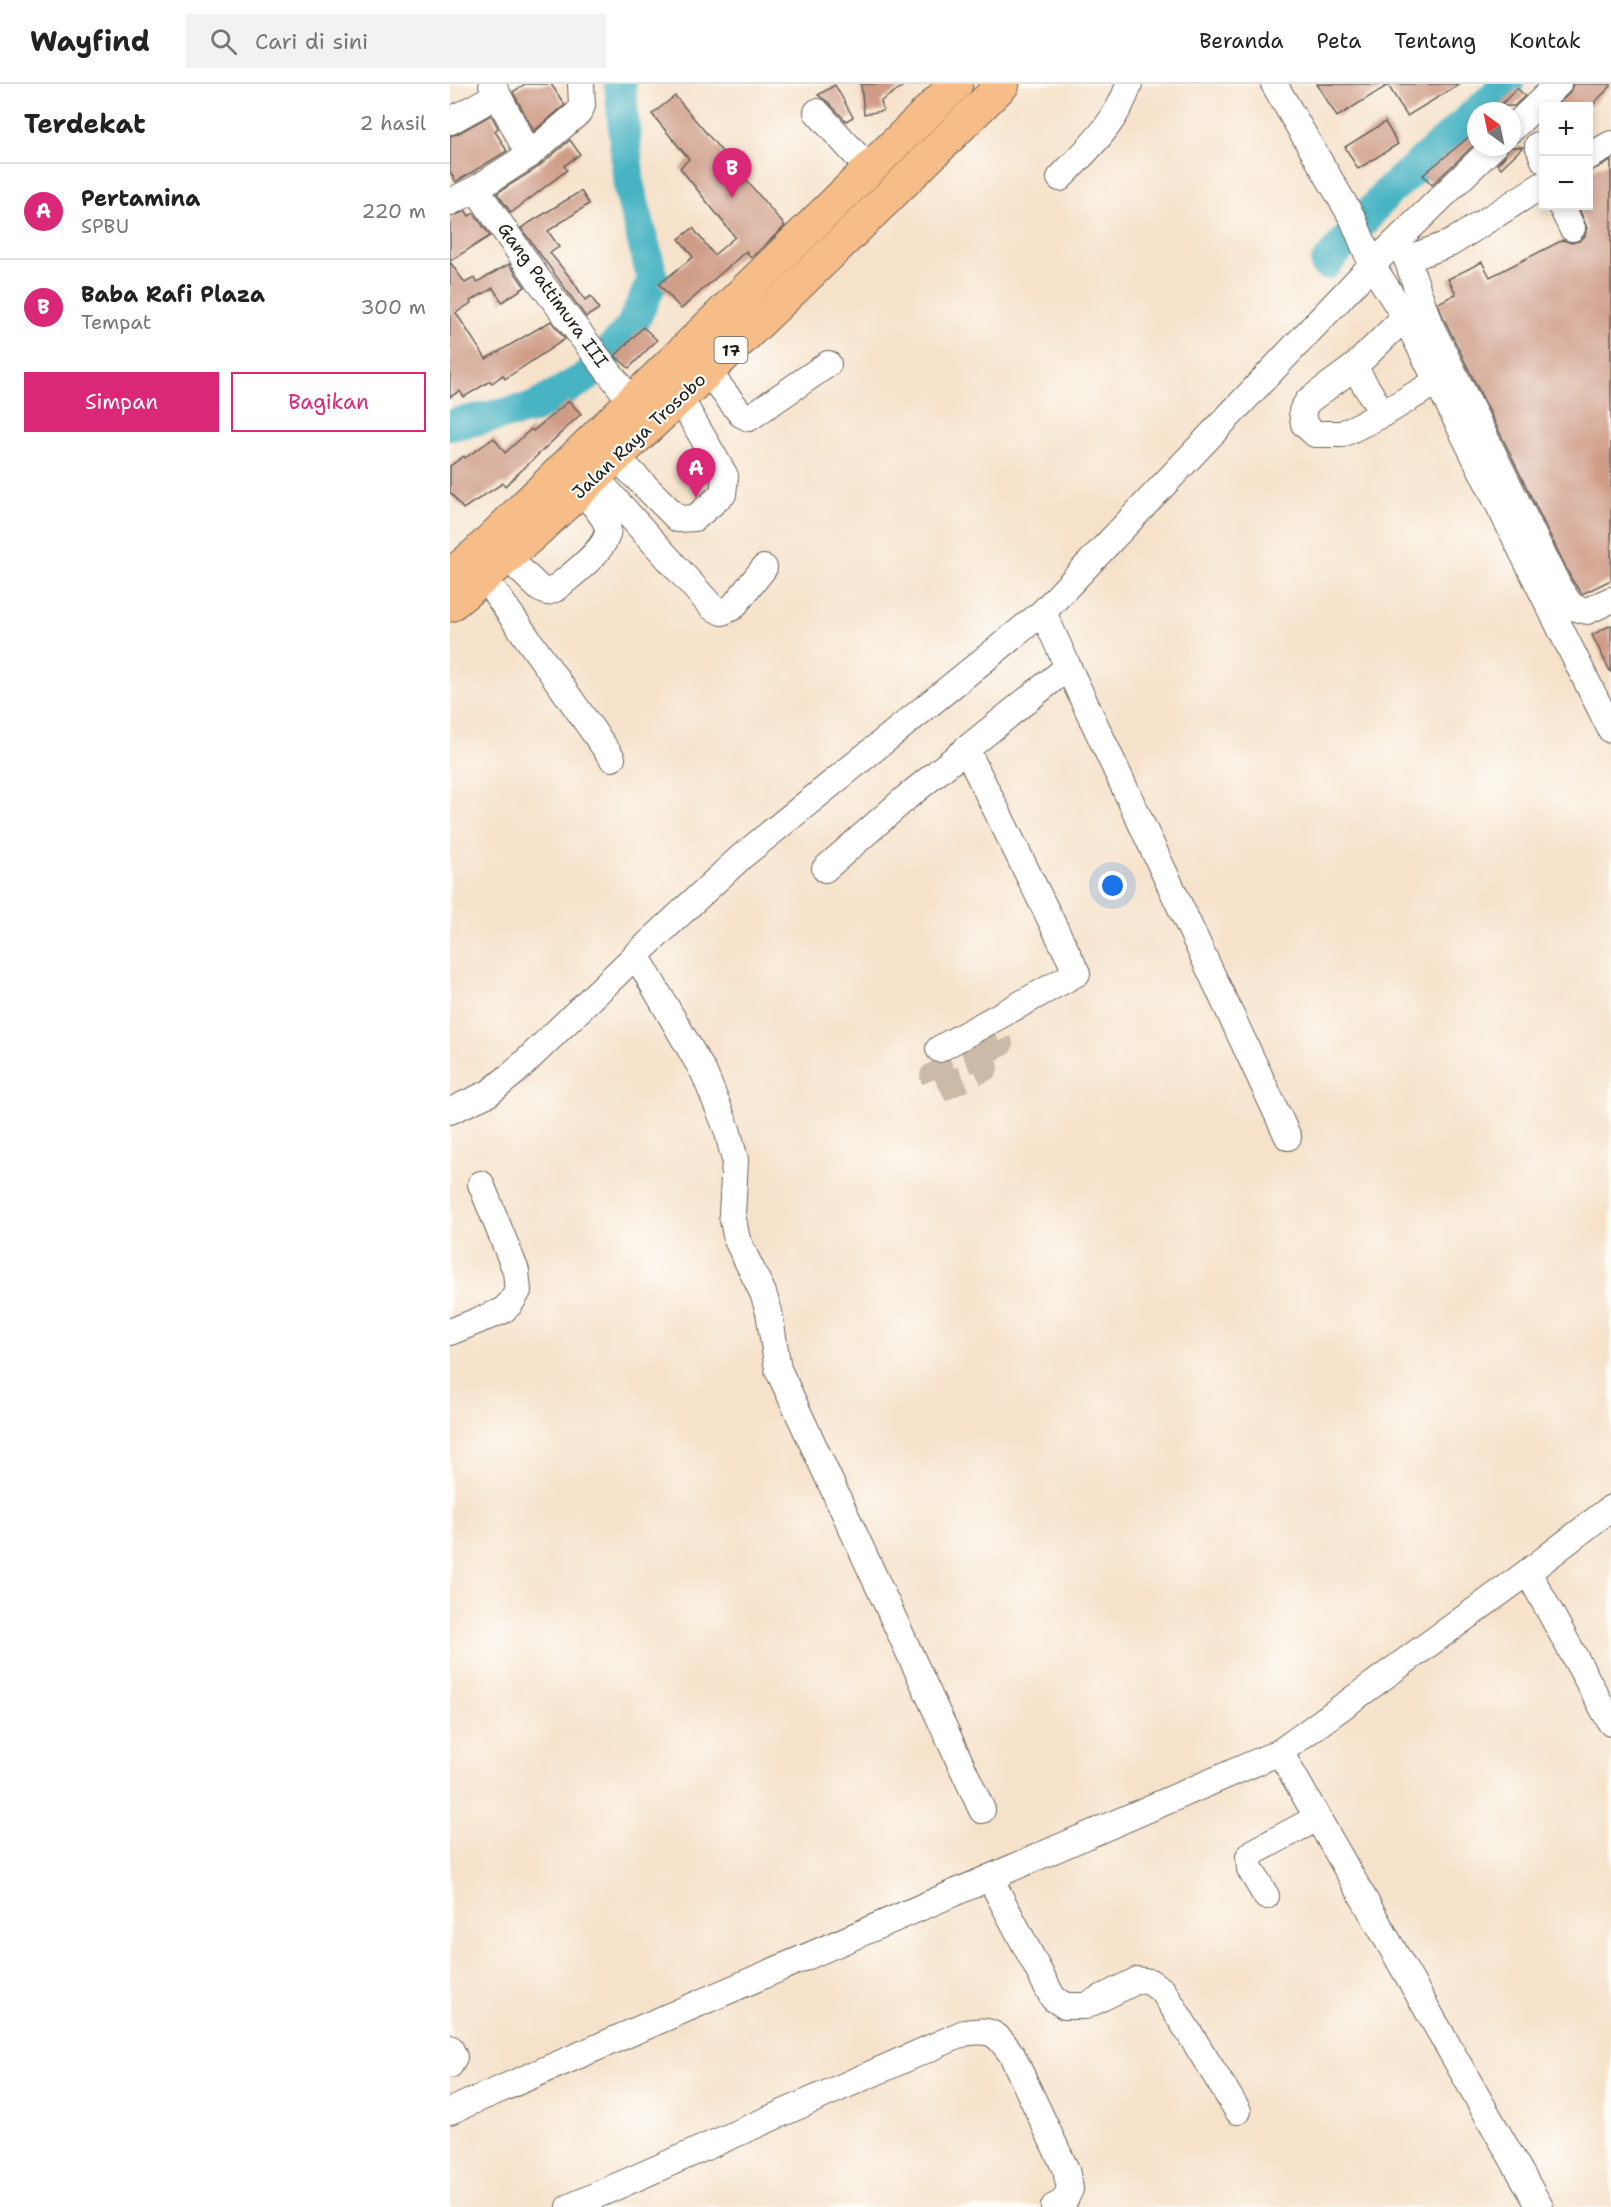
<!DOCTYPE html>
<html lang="id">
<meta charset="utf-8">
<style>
body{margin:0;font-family:"Shantell Sans",sans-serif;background:#f2f2f2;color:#222}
.controls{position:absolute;right:18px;top:18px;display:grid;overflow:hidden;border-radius:0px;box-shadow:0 3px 9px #0003}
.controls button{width:54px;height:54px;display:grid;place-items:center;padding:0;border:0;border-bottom:2px solid #e0e0e0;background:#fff;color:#222;font:30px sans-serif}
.compass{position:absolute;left:1017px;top:18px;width:54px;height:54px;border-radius:50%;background:#fff;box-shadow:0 3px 9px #0003;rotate:327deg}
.you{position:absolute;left:663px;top:802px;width:21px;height:21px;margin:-15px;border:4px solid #fff;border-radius:50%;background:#1a73e8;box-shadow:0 0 0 9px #1a73e833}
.badge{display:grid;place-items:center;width:39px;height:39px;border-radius:50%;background:#db2777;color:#fff;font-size:20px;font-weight:700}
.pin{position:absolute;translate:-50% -50px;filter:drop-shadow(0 2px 3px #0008)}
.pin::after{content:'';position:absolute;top:32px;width:21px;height:18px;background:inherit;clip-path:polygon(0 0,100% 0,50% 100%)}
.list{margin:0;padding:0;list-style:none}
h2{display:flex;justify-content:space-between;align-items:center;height:78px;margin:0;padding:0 24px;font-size:26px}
h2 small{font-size:20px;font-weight:400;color:#767676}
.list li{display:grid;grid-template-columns:39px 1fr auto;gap:18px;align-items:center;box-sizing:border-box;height:96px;padding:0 24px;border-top:2px solid #e0e0e0}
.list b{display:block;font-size:22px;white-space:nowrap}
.list p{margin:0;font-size:20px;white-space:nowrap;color:#767676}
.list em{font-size:20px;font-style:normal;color:#767676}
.actions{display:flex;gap:12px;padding:18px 24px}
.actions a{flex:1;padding:14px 0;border:2px solid #db2777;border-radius:0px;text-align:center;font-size:21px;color:#db2777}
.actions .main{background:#db2777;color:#fff}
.icon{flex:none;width:33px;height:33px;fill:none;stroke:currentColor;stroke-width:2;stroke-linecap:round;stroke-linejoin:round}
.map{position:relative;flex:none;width:1161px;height:2123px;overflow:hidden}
header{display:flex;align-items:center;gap:36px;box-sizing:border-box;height:84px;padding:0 30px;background:#fff;border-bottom:2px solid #e0e0e0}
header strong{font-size:28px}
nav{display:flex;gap:33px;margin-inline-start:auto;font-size:21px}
.search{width:420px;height:54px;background:#f2f2f2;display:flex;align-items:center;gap:15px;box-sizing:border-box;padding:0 21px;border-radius:0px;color:#767676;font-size:22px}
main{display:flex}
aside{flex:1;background:#fff}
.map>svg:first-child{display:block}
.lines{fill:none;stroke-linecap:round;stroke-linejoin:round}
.river{stroke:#46b3c3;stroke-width:32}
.building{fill:#cf9c87}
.minor-tunnel{stroke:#cabaa7;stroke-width:26;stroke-dasharray:26 13;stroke-linecap:butt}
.minor-casing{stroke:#686159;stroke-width:28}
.highway-casing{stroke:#686159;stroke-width:35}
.minor{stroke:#fff;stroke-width:26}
.highway{stroke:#f7bd88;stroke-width:33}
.labels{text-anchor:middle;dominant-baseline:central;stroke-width:4.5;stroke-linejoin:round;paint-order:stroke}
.shield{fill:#fdfcf7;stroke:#605f5e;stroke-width:1.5}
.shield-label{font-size:16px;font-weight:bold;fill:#1c1c1c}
.street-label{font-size:18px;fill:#1c1c1c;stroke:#fdfcf7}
</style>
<header>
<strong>Wayfind</strong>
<div class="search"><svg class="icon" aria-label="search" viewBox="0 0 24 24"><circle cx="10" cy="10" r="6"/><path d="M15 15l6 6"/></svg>Cari di sini</div>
<nav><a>Beranda</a><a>Peta</a><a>Tentang</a><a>Kontak</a></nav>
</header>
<main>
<aside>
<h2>Terdekat<small>2 hasil</small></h2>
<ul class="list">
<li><span class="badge">A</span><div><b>Pertamina</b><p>SPBU</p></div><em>220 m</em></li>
<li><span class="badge">B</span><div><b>Baba Rafi Plaza</b><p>Tempat</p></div><em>300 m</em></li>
</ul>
<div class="actions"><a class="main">Simpan</a><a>Bagikan</a></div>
</aside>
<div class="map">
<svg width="1161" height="2123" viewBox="0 0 1161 2123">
<rect width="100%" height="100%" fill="#fdfcf7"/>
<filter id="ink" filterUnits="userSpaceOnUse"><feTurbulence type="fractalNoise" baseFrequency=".0167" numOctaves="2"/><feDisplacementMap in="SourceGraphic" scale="12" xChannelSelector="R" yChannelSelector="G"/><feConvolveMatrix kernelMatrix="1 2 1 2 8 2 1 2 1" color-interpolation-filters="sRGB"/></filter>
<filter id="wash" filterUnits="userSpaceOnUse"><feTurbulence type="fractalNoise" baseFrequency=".008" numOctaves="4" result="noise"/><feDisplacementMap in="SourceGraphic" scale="24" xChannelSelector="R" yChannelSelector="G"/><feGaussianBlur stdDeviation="1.35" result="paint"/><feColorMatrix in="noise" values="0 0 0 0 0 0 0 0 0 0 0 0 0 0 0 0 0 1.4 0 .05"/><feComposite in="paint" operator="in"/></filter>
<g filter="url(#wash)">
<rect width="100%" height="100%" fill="#f6e2ca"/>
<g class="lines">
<g class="river">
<path d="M 1028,27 L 1058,0"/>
<path d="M 876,180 L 938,108 L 1026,29"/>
<path d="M 0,341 L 83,324 L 138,292 L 181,243 L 203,196 L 179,103 L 170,0"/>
</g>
</g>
<g id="blocks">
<g class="building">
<path d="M 75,0 L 101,0 L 115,21 L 84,47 L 63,8 Z"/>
<path d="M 411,0 L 456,0 L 431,17 L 433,27 L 414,30 Z"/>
<path d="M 867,0 L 1010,0 L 957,32 L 938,1 L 887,33 Z"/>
<path d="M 1123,0 L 1161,0 L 1161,2 L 1141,22 L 1106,22 L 1119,10 Z"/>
<path d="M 385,1 L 403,33 L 396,37 L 378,18 L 368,11 Z"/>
<path d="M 1067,4 L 1075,12 L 1064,22 L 1050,22 Z"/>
<path d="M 225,12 L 335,142 L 301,174 L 296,167 L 231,225 L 209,200 L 243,173 L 229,155 L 243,144 L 264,171 L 285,153 L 230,84 L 239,75 L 202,30 Z"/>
<path d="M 41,31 L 48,44 L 45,47 L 57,67 L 6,98 L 0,88 L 0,52 L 7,50 Z"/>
<path d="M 935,38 L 948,60 L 908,85 L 895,63 Z"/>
<path d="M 1026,47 L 1026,59 L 982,101 L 973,91 Z"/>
<path d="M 120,56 L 130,70 L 114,82 L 117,86 L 61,129 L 47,109 L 87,84 Z"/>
<path d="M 1058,63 L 1073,63 L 1051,84 L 1047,80 L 1054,73 Z"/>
<path d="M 1161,77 L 1161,496 L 1132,510 L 1122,496 L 993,233 L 988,219 L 1006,210 L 998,195 L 1032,178 L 1040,193 L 1113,156 L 1121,159 L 1129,157 L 1135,152 L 1137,144 L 1128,122 L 1138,122 L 1138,88 Z"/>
<path d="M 131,107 L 139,120 L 98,147 L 109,163 L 100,169 L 123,197 L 135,216 L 141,212 L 149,225 L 136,233 L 71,144 Z"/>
<path d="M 16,127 L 19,132 L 24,129 L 40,152 L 0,177 L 0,133 Z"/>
<path d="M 0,178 L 15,199 L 24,194 L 27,198 L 59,180 L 75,203 L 52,218 L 43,204 L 20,217 L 21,219 L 6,229 L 36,275 L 101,237 L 115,255 L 55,295 L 53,291 L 42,299 L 40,297 L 14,313 L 10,307 L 0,313 Z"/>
<path d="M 193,243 L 207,256 L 179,284 L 165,272 Z"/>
<path d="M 119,317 L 131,330 L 55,402 L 53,399 L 13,425 L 0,408 L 0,382 L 14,372 L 15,374 L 44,354 L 55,369 L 81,345 L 83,347 Z"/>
<path d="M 1161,541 L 1161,589 L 1142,551 Z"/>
</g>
</g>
</g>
<g filter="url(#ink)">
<use href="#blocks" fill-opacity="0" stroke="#686159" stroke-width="1.5"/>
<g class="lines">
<g class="minor-tunnel">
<path d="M 529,970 L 535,984 L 489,1006 L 483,992 Z"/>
<path d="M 529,970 L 550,960 L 539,937"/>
</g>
<defs>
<g id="minor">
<path d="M 42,0 L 79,71"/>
<path d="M 824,0 L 903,135 L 922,181 L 955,233 L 1161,646"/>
<path d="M 367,28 L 418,84"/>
<path d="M 0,37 L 47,11"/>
<path d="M 1062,45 L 1108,0"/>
<path d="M 1088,61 L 1094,76"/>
<path d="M 1138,73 L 1161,60"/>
<path d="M 610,94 C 638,65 667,39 679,0"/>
<path d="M 26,105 L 88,195 L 181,317"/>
<path d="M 0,118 L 26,105 L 79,71 L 128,29 L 132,22 L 131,0"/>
<path d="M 1111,122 L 1122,144"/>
<path d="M 949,160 L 957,175 L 1001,159 L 1094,100"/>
<path d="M 957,175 L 979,239 L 1109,504 L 1122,523 L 1137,527 L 1161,516"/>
<path d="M 955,233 L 904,283 L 858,317 L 852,327 L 854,340 L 865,350 L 892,350 L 933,330 L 986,298"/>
<path d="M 904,283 L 933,330"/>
<path d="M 258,288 L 291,330 L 299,334 L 378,280"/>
<path d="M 166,373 L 228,435 L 245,434 L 273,410 L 275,392 L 230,314"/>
<path d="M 145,393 L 262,523 L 272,528 L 283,523 L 314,484"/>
<path d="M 57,473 L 90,505 L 97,508 L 105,505 C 119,493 164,461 157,441 C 154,431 138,415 132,406"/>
<path d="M 34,493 L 162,674"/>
<path d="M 618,583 L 838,1053"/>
<path d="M 375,785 L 457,713 L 618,583 L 593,528"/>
<path d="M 186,871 L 254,989 L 277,1045 L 285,1076 L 282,1131 L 287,1156 L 313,1209 L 319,1228 L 328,1285 L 532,1726"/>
<path d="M 489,965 L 627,889 L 516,665"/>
<path d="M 0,1027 L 39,1009 L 65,988 L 186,871 L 291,773 L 593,528 L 922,181 L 1043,63"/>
<path d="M 0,1248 L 52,1227 L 60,1220 L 68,1207 L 66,1187 L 31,1100"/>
<path d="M 1078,1488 L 1161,1639"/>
<path d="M 830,1668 L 1090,2123"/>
<path d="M 540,1794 L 603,1914 L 615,1922 L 635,1922 L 688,1896 L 700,1898 L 713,1907 L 788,2027"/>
<path d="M 816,1812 L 800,1785 L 799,1773 L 804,1768 L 867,1734"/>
<path d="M 0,1964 L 4,1973 L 0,1981"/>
<path d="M 0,2027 L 830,1668 L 1078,1488 L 1161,1424"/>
<path d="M 120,2123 L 514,1949 C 542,1945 546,1948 562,1971 L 616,2086 L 620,2105 L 614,2118 L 604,2123"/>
</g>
<g id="highway">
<path d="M 0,492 L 27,469 L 506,0"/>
<path d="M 0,521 C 64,470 123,413 183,357 C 309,241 431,121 553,0"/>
</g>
</defs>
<use href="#minor" class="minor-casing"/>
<use href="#highway" class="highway-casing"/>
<use href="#minor" class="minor"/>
<use href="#highway" class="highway"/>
</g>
</g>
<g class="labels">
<rect class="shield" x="264.5" y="253" width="33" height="26" rx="4.5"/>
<g class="shield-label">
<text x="281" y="266">17</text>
</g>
<g class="street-label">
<text transform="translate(103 211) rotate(54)">Gang Pattimura III</text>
<text transform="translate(189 352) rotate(-43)">Jalan Raya Trosobo</text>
</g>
</g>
</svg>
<div class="controls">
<button>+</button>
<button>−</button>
</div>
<svg class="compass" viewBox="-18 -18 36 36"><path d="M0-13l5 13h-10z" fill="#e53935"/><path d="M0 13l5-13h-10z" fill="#767676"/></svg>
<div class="you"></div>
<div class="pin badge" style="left:246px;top:414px">A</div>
<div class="pin badge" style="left:282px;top:114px">B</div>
</div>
</main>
